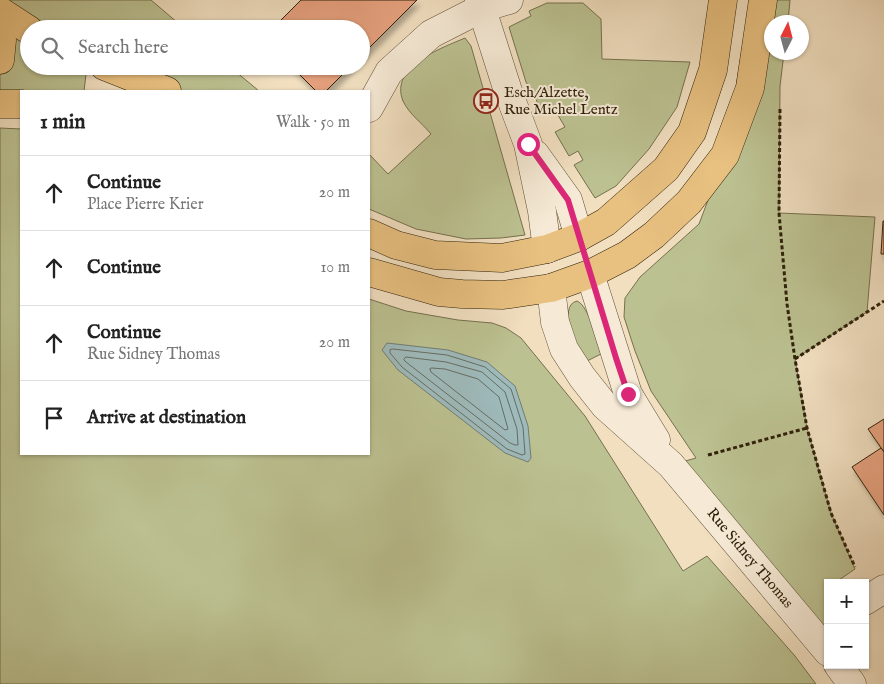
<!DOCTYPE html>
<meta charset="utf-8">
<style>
body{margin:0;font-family:"IM FELL English",serif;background:#f2f2f2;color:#222}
.controls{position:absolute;right:15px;bottom:15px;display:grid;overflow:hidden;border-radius:0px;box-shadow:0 1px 4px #0004}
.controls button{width:45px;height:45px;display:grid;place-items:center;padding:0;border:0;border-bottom:1px solid #e0e0e0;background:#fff;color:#222;font:25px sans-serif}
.compass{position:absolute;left:764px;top:15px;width:45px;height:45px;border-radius:50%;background:#fff;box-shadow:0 1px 4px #0004;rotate:6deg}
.stop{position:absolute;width:15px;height:15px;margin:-11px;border:4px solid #db2777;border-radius:50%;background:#fff}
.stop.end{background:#db2777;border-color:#fff;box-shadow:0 1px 5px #0008}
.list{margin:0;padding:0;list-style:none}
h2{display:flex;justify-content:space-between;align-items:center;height:65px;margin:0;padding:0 20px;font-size:21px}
h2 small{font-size:16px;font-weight:400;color:#767676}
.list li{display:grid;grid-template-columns:32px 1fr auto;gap:15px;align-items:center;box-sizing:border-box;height:75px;padding:0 20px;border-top:1px solid #e0e0e0}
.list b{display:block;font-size:19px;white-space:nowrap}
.list p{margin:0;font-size:16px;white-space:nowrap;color:#767676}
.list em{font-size:16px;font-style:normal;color:#767676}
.icon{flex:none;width:28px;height:28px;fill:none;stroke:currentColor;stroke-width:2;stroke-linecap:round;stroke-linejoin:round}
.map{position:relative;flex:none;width:884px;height:684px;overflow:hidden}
.search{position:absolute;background:#fff;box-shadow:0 1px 4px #0004;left:20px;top:20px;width:350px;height:55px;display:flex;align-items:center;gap:12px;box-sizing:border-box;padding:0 18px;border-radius:28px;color:#767676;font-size:19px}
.panel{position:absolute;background:#fff;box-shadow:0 1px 4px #0004;left:20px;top:90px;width:350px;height:365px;border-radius:0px}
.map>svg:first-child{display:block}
.green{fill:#bcc191;stroke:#76704e}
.water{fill:#9ebabb;stroke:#727c74}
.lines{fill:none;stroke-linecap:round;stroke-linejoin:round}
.shore{stroke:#666d62;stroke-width:1}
.building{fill:#e6a17e;stroke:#2f200a;filter:url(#shadow)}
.street-casing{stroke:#605038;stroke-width:29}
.primary-casing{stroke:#2f200a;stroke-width:29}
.path{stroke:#2f200a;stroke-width:3;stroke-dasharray:4 2.5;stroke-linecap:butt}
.street{stroke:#f6ead6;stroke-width:28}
.primary{stroke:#e8c080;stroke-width:28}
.route{stroke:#db2777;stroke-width:6}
.labels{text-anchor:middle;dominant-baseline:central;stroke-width:4;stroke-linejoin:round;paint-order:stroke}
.poi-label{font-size:15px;fill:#2f200a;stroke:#f6ead6;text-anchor:start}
.street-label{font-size:15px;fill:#2f200a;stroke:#f6ead6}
</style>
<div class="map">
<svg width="884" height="684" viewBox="0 0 884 684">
<defs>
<filter id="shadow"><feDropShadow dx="3" dy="5.5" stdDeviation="2.5" flood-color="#0004"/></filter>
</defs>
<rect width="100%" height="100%" fill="#f1dfc0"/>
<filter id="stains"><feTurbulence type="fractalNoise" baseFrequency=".004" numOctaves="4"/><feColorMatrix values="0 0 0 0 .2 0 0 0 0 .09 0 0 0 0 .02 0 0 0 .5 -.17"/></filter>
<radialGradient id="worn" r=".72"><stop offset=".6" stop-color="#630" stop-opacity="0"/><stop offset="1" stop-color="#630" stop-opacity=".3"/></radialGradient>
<g class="green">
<path d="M 0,0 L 151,0 L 185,29 L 29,29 L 29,66 L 87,66 L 84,91 L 21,91 L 0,104 Z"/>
<path d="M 750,0 L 790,0 L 788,22 L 772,22 L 772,52 L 784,53 L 780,86 L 779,213 L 875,217 L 867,312 L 795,359 L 807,428 L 831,513 L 855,569 L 839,580 L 840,583 L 828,583 L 828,626 L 815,634 L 671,465 L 696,458 L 651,391 L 635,351 L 624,317 L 625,298 L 640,277 L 699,224 L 725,155 Z"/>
<path d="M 547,3 L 583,3 L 601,19 L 602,59 L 690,62 L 677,107 L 649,149 L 616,186 L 595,198 L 574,165 L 583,160 L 578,151 L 569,156 L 555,132 L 565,127 L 553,107 L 543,112 L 526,82 L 509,27 L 531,16 L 529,11 Z"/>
<path d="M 465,38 L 471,46 L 525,235 L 501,238 L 466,239 L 416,229 L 369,209 L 369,154 L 388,174 L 431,134 C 422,123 409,114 403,101 C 389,66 442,48 465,38 Z"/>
<path d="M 104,66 L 229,66 L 259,91 L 167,91 Z"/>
<path d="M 0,128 L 21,129 L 21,454 L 369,454 L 369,299 L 406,311 L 458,320 L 492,323 L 506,328 L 521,338 L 585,416 L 683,571 L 707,556 L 795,656 L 816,684 L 0,684 Z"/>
<path d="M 577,301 C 589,306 597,341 601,354 L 585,362 C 579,351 556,306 577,301 Z"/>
</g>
<path class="water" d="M 387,343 L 448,350 L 487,362 L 515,386 L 528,426 L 531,458 L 528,462 L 505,453 L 398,370 L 382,350 Z"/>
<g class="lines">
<g class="shore">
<path d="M 393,349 L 447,355 L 485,367 L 511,389 L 523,427 L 525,454 L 522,455 L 507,449 L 402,367 L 390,353 L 390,350 Z"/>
<path d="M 406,357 L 446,362 L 482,372 L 505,392 L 517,429 L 518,445 L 515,445 L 510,443 L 406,362 L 404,360 Z"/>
<path d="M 432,368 L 445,369 L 478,379 L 499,397 L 508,429 L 505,430 L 431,372 L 430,369 Z"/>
</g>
</g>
<g class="building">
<path d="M 301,0 L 417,0 L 361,56 L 361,29 L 272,29 Z"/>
<path d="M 291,66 L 351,66 L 326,91 L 316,91 Z"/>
<path d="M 883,221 L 884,221 L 884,254 L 881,254 Z"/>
<path d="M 884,419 L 884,452 L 868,429 Z"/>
<path d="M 881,448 L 884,452 L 884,515 L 852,467 Z"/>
</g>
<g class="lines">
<defs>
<g id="street">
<path d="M 479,0 L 508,91 L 528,144 L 542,211 L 547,249"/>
<path d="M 369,108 L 389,72 L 431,34 L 482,8 L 509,0"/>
<path d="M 535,154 L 568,200 L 579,237"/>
<path d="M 590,274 L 628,394 L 656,440"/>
<path d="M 551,288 L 555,322 L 564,349 L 582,377 L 605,406 L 671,465 L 828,652"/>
<path d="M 865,601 L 884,589"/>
<path d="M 838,665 L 852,684"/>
</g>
<g id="primary">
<path d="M 0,11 L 29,30"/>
<path d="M 0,31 L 2,40 L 0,60"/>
<path d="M 104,66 L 167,91"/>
<path d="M 0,104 L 21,104"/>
<path d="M 369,233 L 396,245 L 435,255 L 502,258 L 547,249 L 579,237 L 606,222 L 666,169 L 692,132 L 713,70 L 723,0"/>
<path d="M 369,272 L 439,292 L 462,294 L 503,295 L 551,288 L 590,274 L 627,255 L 654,235 L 689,202 L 725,155 L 750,88 L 763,0"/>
</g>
</defs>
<use href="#street" class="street-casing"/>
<use href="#primary" class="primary-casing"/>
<g class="path">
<path d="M 780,109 L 779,213 L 787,304 L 795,359 L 807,428 L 831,513 L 855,567"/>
<path d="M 795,359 L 884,301"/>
<path d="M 708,455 L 807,428"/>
</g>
<use href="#street" class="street"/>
<use href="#primary" class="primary"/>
</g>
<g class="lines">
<path class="route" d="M 528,144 L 568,200 L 616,358 L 628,394"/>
</g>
<defs>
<symbol id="bus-ring" viewBox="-11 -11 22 22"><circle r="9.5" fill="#f6ead6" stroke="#8f2418" stroke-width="1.5"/><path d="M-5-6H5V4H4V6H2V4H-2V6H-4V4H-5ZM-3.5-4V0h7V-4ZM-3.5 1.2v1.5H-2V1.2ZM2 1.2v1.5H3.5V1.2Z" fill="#8f2418"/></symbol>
</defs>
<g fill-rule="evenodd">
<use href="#bus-ring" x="472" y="87" width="28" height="28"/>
</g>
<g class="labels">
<g class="poi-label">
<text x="504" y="92">Esch/Alzette,<tspan x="504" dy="17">Rue Michel Lentz</tspan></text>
</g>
<g class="street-label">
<text transform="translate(750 558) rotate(50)">Rue Sidney Thomas</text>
</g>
</g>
<rect width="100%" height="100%" filter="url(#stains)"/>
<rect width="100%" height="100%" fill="url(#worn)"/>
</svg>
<div class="controls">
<button>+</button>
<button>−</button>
</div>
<svg class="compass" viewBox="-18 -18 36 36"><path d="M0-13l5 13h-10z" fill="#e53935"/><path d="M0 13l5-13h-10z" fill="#767676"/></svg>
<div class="stop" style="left:528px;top:144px"></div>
<div class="stop end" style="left:628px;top:394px"></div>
<div class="search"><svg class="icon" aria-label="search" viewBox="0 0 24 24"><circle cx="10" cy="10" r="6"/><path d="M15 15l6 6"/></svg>Search here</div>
<section class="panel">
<h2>1 min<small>Walk · 50 m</small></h2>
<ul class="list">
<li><svg class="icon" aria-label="ahead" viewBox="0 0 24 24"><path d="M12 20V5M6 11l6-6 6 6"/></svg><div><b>Continue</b><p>Place Pierre Krier</p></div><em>20 m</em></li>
<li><svg class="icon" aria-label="ahead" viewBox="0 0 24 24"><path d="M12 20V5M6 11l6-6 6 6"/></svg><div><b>Continue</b></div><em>10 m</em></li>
<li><svg class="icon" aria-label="ahead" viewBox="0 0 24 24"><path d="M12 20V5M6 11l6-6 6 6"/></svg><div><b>Continue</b><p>Rue Sidney Thomas</p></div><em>20 m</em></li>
<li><svg class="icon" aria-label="arrive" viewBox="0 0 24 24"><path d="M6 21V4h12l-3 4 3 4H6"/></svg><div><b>Arrive at destination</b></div></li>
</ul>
</section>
</div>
